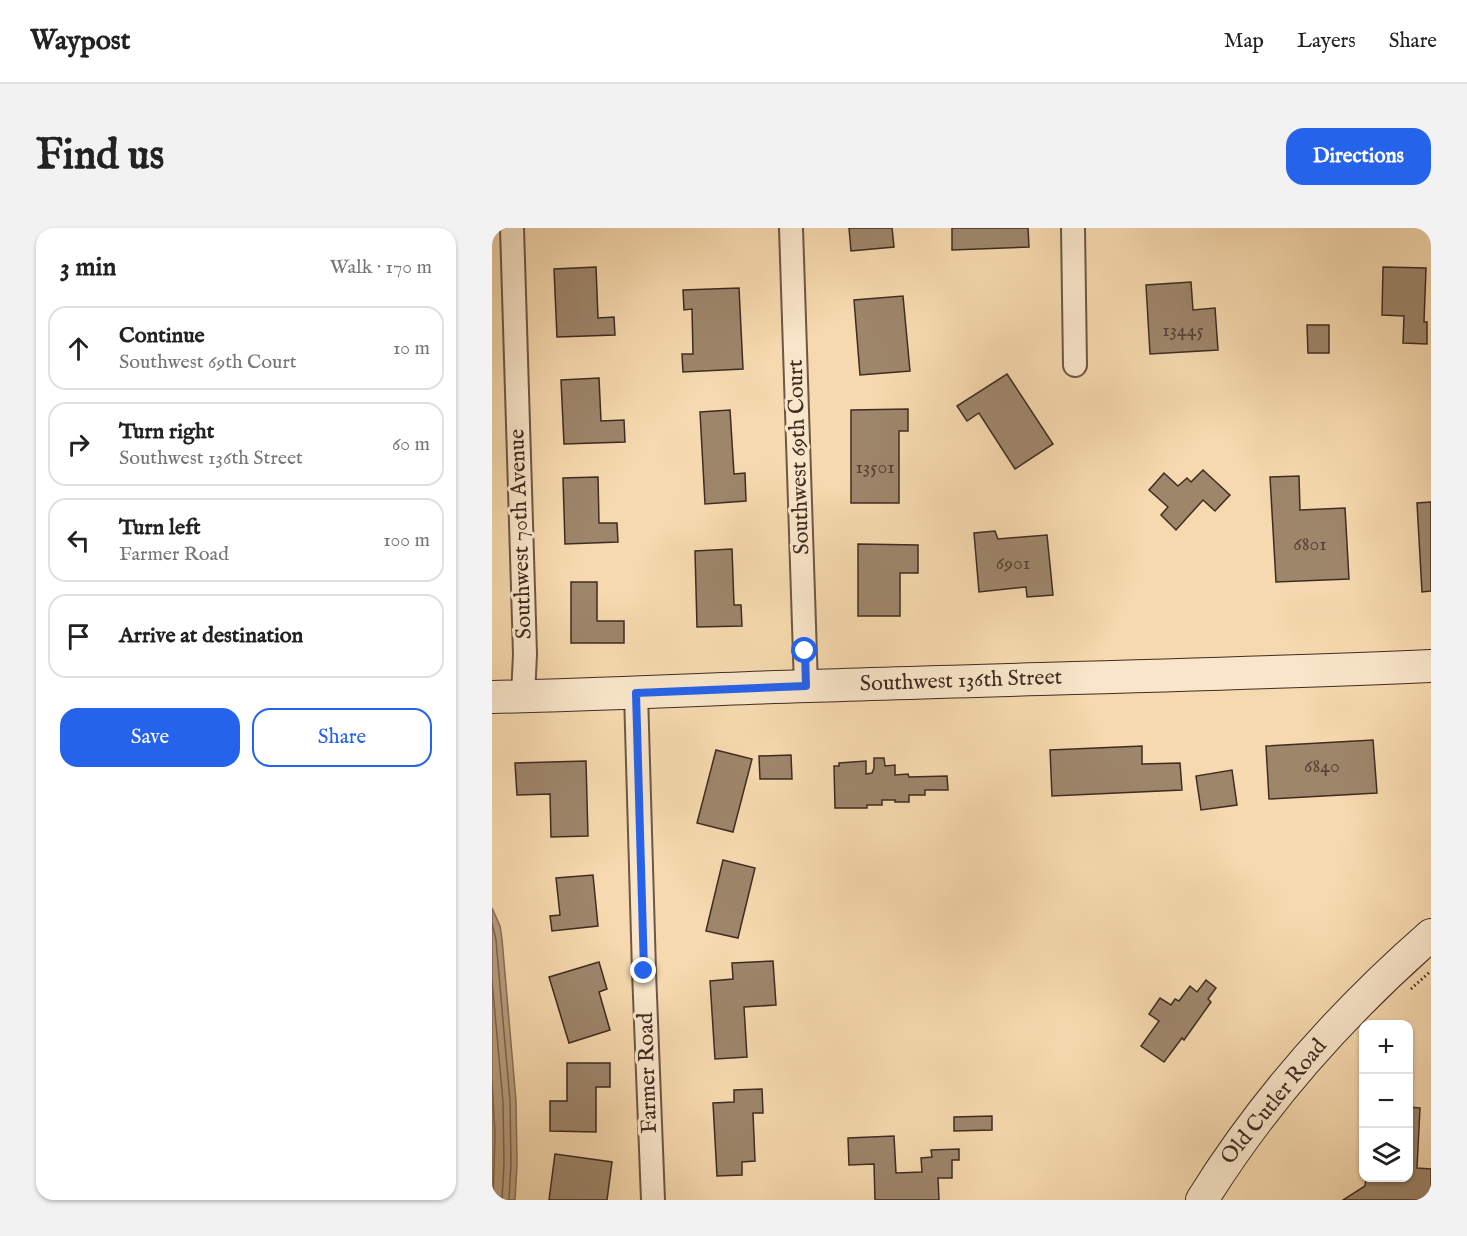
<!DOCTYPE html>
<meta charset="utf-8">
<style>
body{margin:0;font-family:"IM FELL English",serif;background:#f2f2f2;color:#222}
.controls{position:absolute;right:18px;bottom:18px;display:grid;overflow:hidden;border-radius:12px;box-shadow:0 2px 4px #0004}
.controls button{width:54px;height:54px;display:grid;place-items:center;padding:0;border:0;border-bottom:2px solid #e0e0e0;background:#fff;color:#222;font:30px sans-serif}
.stop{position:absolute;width:18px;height:18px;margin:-14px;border:4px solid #2563eb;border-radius:50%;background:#fff}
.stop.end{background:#2563eb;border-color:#fff;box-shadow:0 2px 6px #0008}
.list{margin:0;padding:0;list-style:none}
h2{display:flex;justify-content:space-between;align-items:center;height:78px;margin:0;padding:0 24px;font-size:26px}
h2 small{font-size:20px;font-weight:400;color:#767676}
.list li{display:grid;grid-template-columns:39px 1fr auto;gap:18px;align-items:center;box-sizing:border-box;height:84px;margin:0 12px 12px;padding:0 12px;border:2px solid #e0e0e0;border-radius:18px}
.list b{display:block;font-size:22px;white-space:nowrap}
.list p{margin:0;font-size:20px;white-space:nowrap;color:#767676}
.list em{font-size:20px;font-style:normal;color:#767676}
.actions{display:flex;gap:12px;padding:18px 24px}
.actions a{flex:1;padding:14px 0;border:2px solid #2563eb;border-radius:18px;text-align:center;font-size:21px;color:#2563eb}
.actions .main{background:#2563eb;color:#fff}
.icon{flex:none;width:33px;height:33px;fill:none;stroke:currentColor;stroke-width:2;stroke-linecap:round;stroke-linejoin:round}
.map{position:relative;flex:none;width:939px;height:972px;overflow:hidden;border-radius:18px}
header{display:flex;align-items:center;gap:36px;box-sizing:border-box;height:84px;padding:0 30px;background:#fff;border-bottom:2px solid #e0e0e0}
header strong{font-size:28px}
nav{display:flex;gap:33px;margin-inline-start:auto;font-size:21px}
.intro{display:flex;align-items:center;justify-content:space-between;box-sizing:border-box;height:144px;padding:0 36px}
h1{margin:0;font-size:42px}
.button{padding:15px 27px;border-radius:18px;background:#2563eb;color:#fff;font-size:21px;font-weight:700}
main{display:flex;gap:36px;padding:0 36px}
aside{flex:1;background:#fff;border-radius:18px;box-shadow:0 2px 4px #0004}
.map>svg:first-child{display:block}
.water{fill:#b89e7e;stroke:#887059;stroke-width:1.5}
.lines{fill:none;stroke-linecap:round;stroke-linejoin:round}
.shore{stroke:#7c6550;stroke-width:1.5}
.building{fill:#9e866b;stroke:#3f2c22;stroke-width:1.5}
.street-casing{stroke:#6d5745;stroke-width:26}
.secondary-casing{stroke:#3f2c22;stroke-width:34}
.path{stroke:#3f2c22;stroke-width:3;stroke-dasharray:1.5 3;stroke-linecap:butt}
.street{stroke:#f9e6ca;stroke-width:22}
.secondary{stroke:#f9e6ca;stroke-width:32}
.route{stroke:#2563eb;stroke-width:8}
.labels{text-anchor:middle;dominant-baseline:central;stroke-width:6;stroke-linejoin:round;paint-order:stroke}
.number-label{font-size:20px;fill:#574234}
.street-label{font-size:22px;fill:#3f2c22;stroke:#f9e6ca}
</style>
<header>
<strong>Waypost</strong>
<nav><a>Map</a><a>Layers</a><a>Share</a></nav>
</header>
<div class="intro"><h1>Find us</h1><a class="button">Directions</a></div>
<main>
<aside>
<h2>3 min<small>Walk · 170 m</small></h2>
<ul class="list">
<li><svg class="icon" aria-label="ahead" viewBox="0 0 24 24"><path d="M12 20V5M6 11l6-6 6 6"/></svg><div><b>Continue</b><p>Southwest 69th Court</p></div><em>10 m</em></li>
<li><svg class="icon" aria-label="right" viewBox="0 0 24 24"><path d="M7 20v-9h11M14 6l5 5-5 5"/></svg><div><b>Turn right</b><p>Southwest 136th Street</p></div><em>60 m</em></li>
<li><svg class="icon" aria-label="left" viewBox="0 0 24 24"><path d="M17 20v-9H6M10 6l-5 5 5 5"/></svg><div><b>Turn left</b><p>Farmer Road</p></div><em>100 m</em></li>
<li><svg class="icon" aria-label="arrive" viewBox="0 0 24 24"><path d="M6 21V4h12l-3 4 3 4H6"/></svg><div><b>Arrive at destination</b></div></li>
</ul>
<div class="actions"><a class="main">Save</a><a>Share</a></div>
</aside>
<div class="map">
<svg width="939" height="972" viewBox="0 0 939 972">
<rect width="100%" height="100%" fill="#f6d9ae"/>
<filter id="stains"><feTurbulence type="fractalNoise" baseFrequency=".00333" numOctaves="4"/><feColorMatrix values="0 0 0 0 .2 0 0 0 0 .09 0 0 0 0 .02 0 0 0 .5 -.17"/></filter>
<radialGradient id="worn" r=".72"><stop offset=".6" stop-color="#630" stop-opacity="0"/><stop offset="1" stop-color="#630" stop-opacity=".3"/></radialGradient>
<path class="water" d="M 0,680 L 8,698 L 10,711 L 24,873 L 25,936 L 23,972 L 0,972 Z"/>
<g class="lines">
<g class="shore">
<path d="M 0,695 L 4,712 L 18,873 L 19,936 L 17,972"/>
<path d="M 0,752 L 11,874 L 12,935 L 10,972"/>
<path d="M 0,854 L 3,906 L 1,972"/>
</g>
</g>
<g class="building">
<path d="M 357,0 L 400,0 L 402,19 L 359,23 Z"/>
<path d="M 460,0 L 536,0 L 537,19 L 460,22 Z"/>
<path d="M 104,39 L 106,90 L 122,89 L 123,107 L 65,109 L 62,41 Z"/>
<path d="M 891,39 L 934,40 L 932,94 L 935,94 L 935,116 L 911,115 L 912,88 L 890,87 Z"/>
<path d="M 699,54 L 701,82 L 723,80 L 726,122 L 658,126 L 654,57 Z"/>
<path d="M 247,60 L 251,141 L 191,144 L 190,126 L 201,126 L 200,81 L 192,82 L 191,62 Z"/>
<path d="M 411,68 L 418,143 L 368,147 L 362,72 Z"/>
<path d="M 815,97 L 837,97 L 837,125 L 816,125 Z"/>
<path d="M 515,146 L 561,216 L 523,241 L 487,185 L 475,193 L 465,178 Z"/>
<path d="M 107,150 L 109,193 L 132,192 L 133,214 L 72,216 L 69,152 Z"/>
<path d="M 416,181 L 416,203 L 407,203 L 407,275 L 359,275 L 359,182 Z"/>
<path d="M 238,182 L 242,246 L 253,245 L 254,273 L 213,276 L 208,184 Z"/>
<path d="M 711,242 L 738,267 L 723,283 L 711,272 L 684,302 L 669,287 L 676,279 L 657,262 L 672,245 L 686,258 L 695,250 L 699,254 Z"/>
<path d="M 807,248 L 808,282 L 853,280 L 857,351 L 784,354 L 778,249 Z"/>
<path d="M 106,249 L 107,295 L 125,295 L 126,314 L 73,316 L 71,250 Z"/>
<path d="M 939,274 L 939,363 L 930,364 L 925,275 Z"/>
<path d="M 503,303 L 506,311 L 555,307 L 561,367 L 535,369 L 534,359 L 487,364 L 482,305 Z"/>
<path d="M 366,316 L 426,317 L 426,345 L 408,345 L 408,388 L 366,388 Z"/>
<path d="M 240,321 L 242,377 L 249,377 L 250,398 L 205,399 L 203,323 Z"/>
<path d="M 79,354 L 105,354 L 105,393 L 132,393 L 132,415 L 79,415 Z"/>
<path d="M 881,512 L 885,565 L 777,571 L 774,518 Z"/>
<path d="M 650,518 L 650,536 L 688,535 L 690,562 L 560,568 L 558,522 Z"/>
<path d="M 224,522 L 260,531 L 241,604 L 205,595 Z"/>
<path d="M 299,527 L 300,551 L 268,551 L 267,528 Z"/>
<path d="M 382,530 L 392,530 L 393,538 L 403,537 L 403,547 L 416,546 L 417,549 L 455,548 L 456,562 L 433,562 L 433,567 L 417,567 L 417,574 L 403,574 L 403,572 L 390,572 L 390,577 L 375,577 L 375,580 L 343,580 L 342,538 L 347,538 L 347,535 L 374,533 L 374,546 L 380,545 L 382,540 Z"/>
<path d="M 94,533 L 96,608 L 59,609 L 58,566 L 25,567 L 23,535 Z"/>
<path d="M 740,542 L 745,577 L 709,582 L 704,548 Z"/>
<path d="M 231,632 L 263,640 L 246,710 L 214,703 Z"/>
<path d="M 101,647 L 106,698 L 60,703 L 58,688 L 68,687 L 64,650 Z"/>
<path d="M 281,733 L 284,777 L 252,779 L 255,829 L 223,831 L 218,753 L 241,751 L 240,735 Z"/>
<path d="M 107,734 L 115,761 L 107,764 L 118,802 L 77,815 L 57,749 Z"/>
<path d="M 714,752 L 724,760 L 716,771 L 719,774 L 692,812 L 690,810 L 672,834 L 649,818 L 667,793 L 657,786 L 668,770 L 679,777 L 683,771 L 687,773 L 698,758 L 705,764 Z"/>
<path d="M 75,835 L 118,835 L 118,859 L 104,859 L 104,904 L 58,903 L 58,873 L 75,873 Z"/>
<path d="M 270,861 L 271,885 L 261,885 L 263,933 L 250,934 L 250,947 L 225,948 L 221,875 L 242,874 L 242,862 Z"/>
<path d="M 916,879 L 928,880 L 925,940 L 939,941 L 939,972 L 851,972 L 873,958 L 874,950 L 916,950 Z"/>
<path d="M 500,888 L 500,902 L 462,903 L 462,889 Z"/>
<path d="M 402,908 L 404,945 L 430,944 L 429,930 L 440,929 L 439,922 L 467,921 L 467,932 L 460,932 L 460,950 L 446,950 L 447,972 L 383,972 L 382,936 L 357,937 L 356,910 Z"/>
<path d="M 63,926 L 120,934 L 115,972 L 57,972 Z"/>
</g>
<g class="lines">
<defs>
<g id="street">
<path d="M 20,0 L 33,426 L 31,468"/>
<path d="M 299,0 L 314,458"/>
<path d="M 581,0 L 583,137"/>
<path d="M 144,465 L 152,743 L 161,972"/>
</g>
<g id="secondary">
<path d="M 0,469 C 105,467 211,461 316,458 C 524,451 731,447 939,438"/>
<path d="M 710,972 C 772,872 851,784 939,707"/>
</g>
</defs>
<use href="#street" class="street-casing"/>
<use href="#secondary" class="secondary-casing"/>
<path class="path" d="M 919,761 L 939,743"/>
<use href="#street" class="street"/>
<use href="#secondary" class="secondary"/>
</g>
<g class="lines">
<path class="route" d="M 152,743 L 144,465 L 314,458 L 313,423"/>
</g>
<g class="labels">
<g class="number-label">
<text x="691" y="102">13445</text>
<text x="383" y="239">13501</text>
<text x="818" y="316">6801</text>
<text x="521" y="335">6901</text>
<text x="830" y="538">6840</text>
</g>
<g class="street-label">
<text transform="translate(307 229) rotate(-92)">Southwest 69th Court</text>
<text transform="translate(29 306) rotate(-92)">Southwest 70th Avenue</text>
<text transform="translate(469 453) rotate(-2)">Southwest 136th Street</text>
<text transform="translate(156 845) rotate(-92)">Farmer Road</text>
<text transform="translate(782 874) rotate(-51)">Old Cutler Road</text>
</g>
</g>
<rect width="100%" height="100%" filter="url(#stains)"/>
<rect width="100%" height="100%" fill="url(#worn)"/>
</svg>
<div class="controls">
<button>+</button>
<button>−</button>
<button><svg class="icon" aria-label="layers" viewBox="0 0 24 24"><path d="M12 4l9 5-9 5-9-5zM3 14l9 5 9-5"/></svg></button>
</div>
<div class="stop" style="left:313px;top:423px"></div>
<div class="stop end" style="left:152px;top:743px"></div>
</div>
</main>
